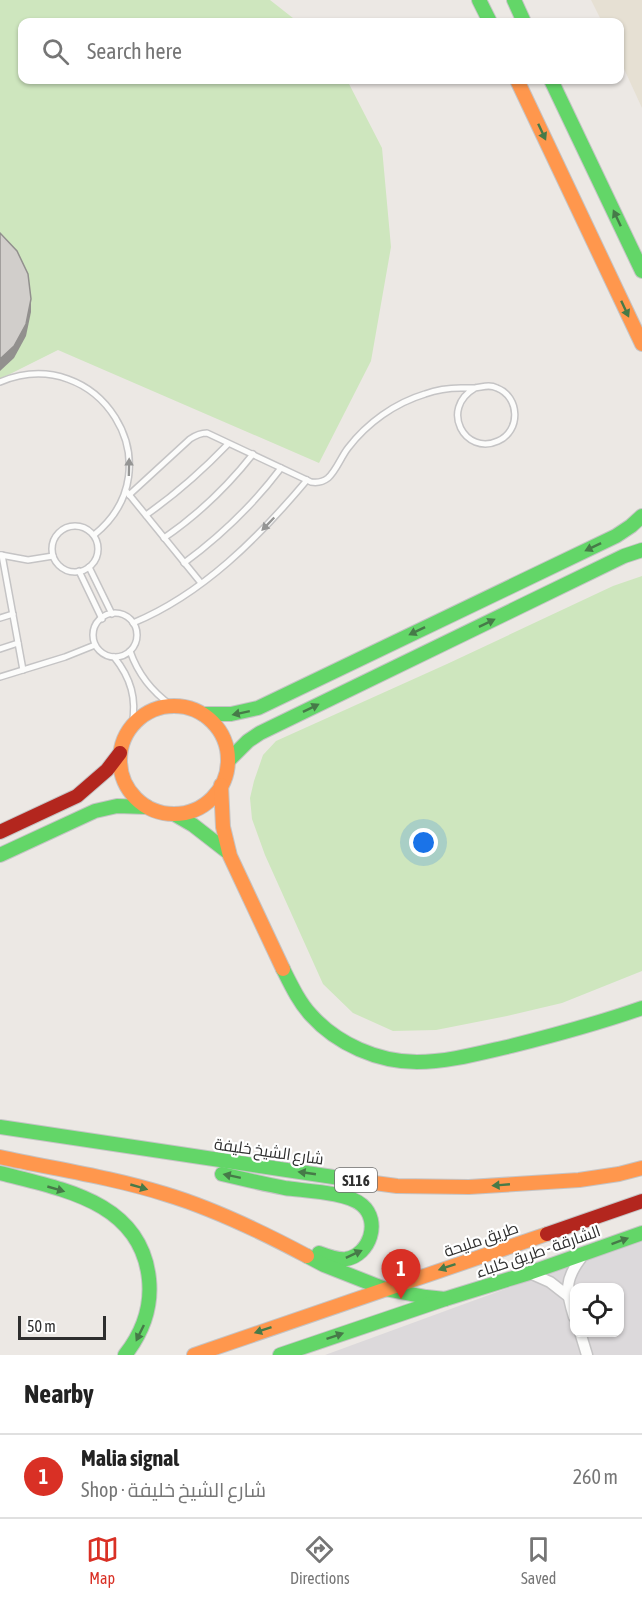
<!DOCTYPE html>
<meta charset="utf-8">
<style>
body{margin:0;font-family:"Asap Condensed",Cairo,sans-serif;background:#f6f6f6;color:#222}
.controls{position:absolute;right:18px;bottom:18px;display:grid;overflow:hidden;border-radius:12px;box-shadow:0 2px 4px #0004}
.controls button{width:54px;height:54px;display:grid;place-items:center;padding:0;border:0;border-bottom:2px solid #e0e0e0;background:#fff;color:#222;font:30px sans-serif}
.scale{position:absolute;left:18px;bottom:15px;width:88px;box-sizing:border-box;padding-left:6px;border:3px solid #2e2e2e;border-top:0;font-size:16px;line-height:21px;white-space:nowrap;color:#2e2e2e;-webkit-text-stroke:4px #fff;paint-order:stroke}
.you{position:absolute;left:424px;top:843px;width:21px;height:21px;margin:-15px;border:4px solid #fff;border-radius:50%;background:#1a73e8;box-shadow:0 0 0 9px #1a73e833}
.badge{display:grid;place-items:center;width:39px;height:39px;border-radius:50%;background:#d93025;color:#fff;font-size:20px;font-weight:700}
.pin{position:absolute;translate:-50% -50px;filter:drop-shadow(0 2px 3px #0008)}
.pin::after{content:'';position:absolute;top:32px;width:21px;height:18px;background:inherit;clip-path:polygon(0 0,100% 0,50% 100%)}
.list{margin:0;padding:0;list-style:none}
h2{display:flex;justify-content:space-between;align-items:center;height:78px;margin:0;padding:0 24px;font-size:26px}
h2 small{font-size:20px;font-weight:400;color:#767676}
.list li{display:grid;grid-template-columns:39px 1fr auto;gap:18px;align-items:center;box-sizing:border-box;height:84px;padding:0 24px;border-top:2px solid #e0e0e0}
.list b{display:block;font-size:22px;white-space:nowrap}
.list p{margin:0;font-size:20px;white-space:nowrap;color:#767676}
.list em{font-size:20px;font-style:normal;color:#767676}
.icon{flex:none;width:33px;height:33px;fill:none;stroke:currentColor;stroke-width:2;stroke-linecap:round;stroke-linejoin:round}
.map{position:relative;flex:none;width:642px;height:1355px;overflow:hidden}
.search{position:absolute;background:#fff;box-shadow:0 2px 4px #0004;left:18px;right:18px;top:18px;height:66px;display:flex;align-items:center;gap:15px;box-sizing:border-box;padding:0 21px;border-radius:12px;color:#767676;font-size:22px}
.sheet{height:162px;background:#fff}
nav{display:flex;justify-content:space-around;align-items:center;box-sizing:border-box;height:84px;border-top:2px solid #e0e0e0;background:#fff;font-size:16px;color:#767676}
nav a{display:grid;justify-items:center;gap:3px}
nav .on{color:#d93025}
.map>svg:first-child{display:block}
.industrial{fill:#dcd9db;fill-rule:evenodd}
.education{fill:#e6e0d3}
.green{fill:#cee6be}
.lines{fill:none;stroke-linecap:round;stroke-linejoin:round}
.lane-casing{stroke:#c5c4c5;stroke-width:8}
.street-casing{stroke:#c5c4c5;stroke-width:13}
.fast-casing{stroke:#c5c4c5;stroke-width:16}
.slow-casing{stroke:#c5c4c5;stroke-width:16}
.jam-casing{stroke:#c5c4c5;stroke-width:16}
.lane{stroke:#fcfcfb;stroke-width:5}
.street{stroke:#fcfcfb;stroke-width:10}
.fast{stroke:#63d668;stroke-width:14}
.slow{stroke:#ff974d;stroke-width:14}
.jam{stroke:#b3261e;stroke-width:14}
.shaded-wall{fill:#92908e}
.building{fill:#d1cecb;stroke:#92908e;stroke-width:1.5}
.oneway{fill:#467a48}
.oneway2{fill:#959594}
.labels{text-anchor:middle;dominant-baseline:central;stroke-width:4.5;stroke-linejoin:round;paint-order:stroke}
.shield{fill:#fff;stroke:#6d6d6d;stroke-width:1.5}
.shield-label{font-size:15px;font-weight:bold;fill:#2e2e2e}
.street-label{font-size:16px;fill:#2e2e2e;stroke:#fff}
</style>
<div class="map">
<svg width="642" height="1355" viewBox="0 0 642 1355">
<rect width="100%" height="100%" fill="#ece8e4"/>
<path class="industrial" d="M 642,1239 L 642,1355 L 325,1355 ZM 574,1288 L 620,1288 L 620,1332 L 574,1332 Z"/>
<path class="education" d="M 591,0 L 642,0 L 642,108 L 620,60 L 620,22 L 602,22 Z"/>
<g class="green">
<path d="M 0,0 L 270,0 L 298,22 L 22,22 L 22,80 L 347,80 L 382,148 L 391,247 L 371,361 L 319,463 L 58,350 L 0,379 Z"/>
<path d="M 642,576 L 642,971 L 562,1003 L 507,1016 L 436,1030 L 393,1031 L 353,1013 L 323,984 L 265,855 L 252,819 L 250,798 L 254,781 L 263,755 L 276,741 L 447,664 L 613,586 Z"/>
</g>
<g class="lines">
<defs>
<g id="lane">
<path d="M 0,382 C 98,341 178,467 94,535"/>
<path d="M 127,492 L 201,583"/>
<path d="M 129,495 L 190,439 C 196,435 200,433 207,433 L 311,482 C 317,483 323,482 328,478 C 336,471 341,457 348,448 C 367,423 395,403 425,394 C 436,390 449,388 461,388 C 466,388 470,388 475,388 C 483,387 489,384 497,388 C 520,397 521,431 498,441 C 465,456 439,409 475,388"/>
<path d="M 146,515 C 176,494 203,470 228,444"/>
<circle cx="75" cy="549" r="23"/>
<path d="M 164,538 C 199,514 227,487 253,454"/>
<path d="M 0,555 L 2,555 L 23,670"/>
<path d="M 1,555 L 28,560 L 53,556"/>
<path d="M 184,563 C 222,535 253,505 281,468"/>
<path d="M 89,567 L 112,614"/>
<path d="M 79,571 L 102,619"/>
<circle cx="115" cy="635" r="22"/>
<path d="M 0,618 L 13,614"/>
<path d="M 133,623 C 203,594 259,537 307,480"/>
<path d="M 0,649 L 18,643"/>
<path d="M 130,651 C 138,674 151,691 171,705"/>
<path d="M 114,657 C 131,678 137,699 132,725"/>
<path d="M 0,677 L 65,657 L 95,645"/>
</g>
<g id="street">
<path d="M 532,1274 L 550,1282 L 568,1296"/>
<path d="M 574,1317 C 566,1292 564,1280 581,1258"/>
<path d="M 580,1332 L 587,1355"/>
</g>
<g id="fast">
<path d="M 479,0 L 490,22"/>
<path d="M 514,0 L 524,22"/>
<path d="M 551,80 L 642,271"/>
<path d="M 203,714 L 231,714 L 258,708 L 616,536 L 631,526 L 642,516"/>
<path d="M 228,761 L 248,741 L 260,733 L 624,556 L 642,550"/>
<path d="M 174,814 L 193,825 L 229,853"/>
<path d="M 0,855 L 95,811 L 117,806 L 147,807"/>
<path d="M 283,969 C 291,985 299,1002 311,1015 C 337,1044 378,1062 417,1062 C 448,1062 480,1053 511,1046 C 555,1035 599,1023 642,1008"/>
<path d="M 0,1127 L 360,1181"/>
<path d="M 0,1173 C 61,1189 141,1201 149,1279 C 152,1308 143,1332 125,1355"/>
<path d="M 222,1174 C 243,1179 264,1184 285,1188 C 305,1191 347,1192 362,1205 C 381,1221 370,1255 346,1259 C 337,1260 327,1256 319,1253"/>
<path d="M 307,1256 L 324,1265 L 385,1289 L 426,1297 L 445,1299 L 529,1273 L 642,1233"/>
<path d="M 280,1355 L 445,1299"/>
</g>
<g id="slow">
<path d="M 517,80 L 642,344"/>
<circle cx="174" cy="760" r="54"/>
<path d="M 221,785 L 223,827 L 230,856 L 283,969"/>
<path d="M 0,1157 C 55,1169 111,1177 165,1194 C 215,1209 262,1232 307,1256"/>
<path d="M 360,1181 L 397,1186 L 469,1187 L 579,1180 L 619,1174 L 642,1168"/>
<path d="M 194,1355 L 547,1234"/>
</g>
<g id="jam">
<path d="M 0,832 L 77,796 L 107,770 L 120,753"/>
<path d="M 547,1234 L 642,1201"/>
</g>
</defs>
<use href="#lane" class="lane-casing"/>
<use href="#street" class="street-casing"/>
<use href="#fast" class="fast-casing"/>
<use href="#slow" class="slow-casing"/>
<use href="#jam" class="jam-casing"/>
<use href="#lane" class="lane"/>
<use href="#street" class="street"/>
<use href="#fast" class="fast"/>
<use href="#slow" class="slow"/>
<use href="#jam" class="jam"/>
</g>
<path class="shaded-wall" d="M 31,299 L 31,312 L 26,336 L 14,358 L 0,371 L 0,359 Z"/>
<path class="building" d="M 0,233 L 17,251 L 28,274 L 31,299 L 26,324 L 14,346 L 0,359 Z"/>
<defs><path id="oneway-solid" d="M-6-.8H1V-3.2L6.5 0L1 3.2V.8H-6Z" transform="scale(1.5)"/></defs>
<g class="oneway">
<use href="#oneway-solid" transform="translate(542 132) rotate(65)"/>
<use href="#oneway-solid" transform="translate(617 218) rotate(-115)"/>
<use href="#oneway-solid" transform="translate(625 309) rotate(65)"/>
<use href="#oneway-solid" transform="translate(593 547) rotate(154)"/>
<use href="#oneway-solid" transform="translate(487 623) rotate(-26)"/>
<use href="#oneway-solid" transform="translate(417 631) rotate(154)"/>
<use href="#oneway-solid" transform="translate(311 708) rotate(-26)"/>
<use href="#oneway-solid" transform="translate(241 713) rotate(168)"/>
<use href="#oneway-solid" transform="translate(307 1173) rotate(-172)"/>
<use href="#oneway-solid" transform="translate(232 1176) rotate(-168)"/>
<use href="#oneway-solid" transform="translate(501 1185) rotate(175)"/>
<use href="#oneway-solid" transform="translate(139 1187) rotate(16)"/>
<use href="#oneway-solid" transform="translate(56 1189) rotate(16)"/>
<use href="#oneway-solid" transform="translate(620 1241) rotate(-20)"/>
<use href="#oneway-solid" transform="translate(354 1254) rotate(-25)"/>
<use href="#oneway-solid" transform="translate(447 1267) rotate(161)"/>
<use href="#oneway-solid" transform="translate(263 1330) rotate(161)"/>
<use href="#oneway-solid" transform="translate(140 1333) rotate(116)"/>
<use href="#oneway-solid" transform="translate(335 1336) rotate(-19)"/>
</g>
<g class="oneway2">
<use href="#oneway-solid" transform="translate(129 467) rotate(-89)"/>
<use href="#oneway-solid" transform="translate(268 524) rotate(134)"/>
</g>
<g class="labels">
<rect class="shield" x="335" y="1168" width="42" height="24" rx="4.5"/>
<g class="shield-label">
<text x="356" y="1180">S116</text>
</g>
<g class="street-label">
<text transform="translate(269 1151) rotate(8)">شارع الشيخ خليفة</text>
<text transform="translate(481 1239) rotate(-19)">طريق مليحة</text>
<text transform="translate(538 1251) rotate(-19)">الشارقة - طريق كلباء</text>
</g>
</g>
</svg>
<div class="controls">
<button><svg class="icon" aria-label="locate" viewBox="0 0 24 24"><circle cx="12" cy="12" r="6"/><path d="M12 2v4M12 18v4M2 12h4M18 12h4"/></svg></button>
</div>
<div class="scale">50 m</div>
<div class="you"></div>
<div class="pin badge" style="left:401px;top:1299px">1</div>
<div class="search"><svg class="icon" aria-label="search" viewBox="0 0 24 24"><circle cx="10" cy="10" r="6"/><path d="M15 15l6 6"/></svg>Search here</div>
</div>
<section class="sheet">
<h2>Nearby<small></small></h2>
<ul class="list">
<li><span class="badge">1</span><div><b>Malia signal</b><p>Shop · شارع الشيخ خليفة</p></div><em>260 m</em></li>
</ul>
</section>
<nav>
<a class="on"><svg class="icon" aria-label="map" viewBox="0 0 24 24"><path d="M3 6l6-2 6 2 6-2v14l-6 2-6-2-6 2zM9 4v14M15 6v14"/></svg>Map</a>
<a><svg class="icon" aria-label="directions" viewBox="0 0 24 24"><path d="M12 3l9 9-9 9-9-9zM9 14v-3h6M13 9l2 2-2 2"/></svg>Directions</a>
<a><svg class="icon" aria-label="saved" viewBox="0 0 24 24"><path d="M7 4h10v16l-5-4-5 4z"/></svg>Saved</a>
</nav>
